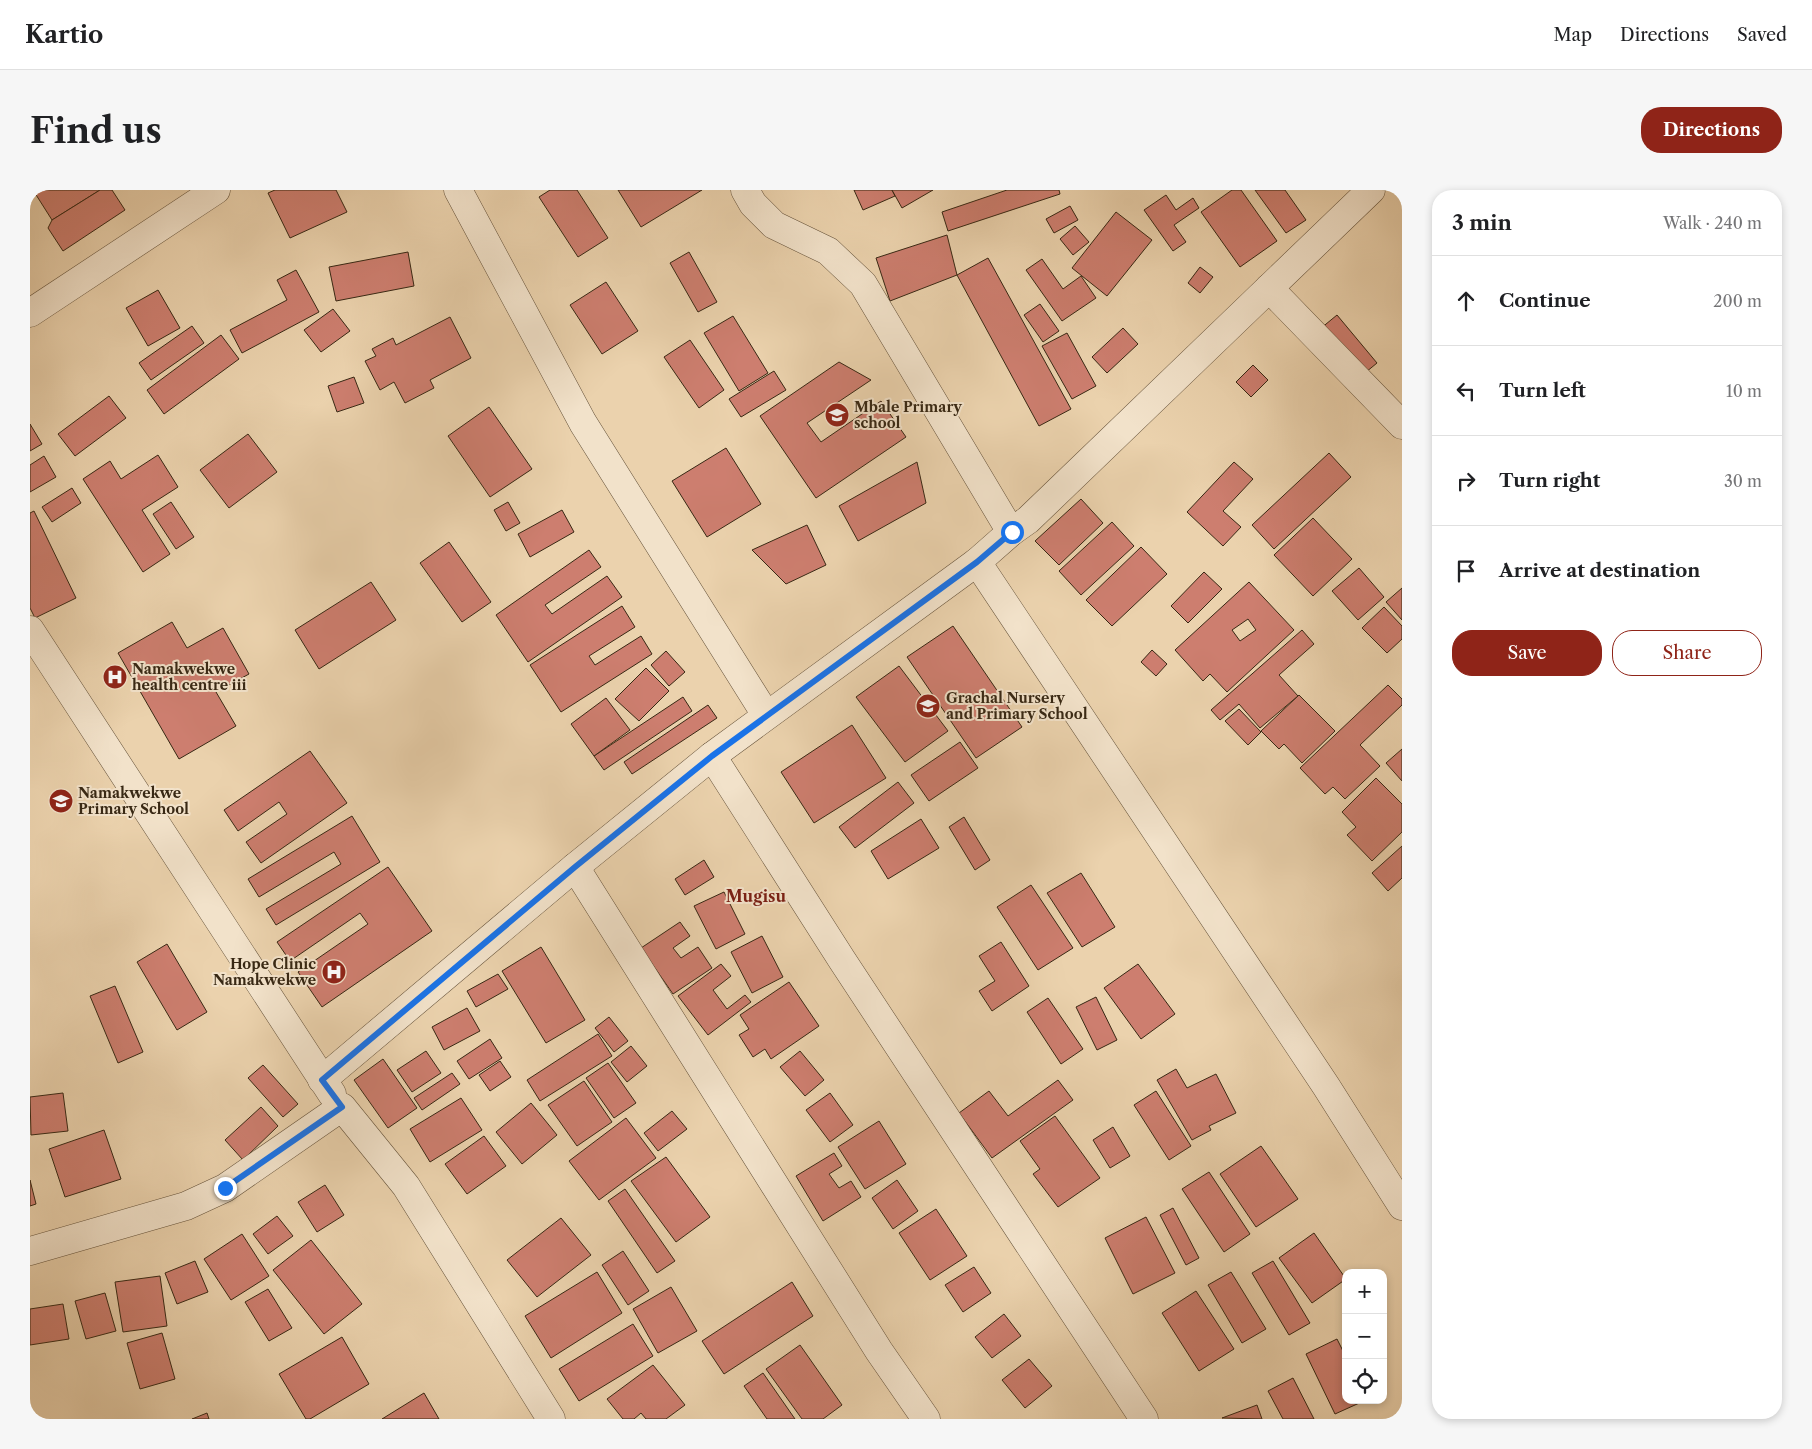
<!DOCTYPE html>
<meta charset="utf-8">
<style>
body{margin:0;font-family:"Libre Caslon Text",serif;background:#f6f6f6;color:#202124}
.controls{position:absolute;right:15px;bottom:15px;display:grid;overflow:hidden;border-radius:10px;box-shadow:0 2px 8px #0003}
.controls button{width:45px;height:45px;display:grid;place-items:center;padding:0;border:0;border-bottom:1px solid #e0e0e0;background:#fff;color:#202124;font:25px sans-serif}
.stop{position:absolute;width:15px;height:15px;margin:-11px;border:4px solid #1a73e8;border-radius:50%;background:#fff}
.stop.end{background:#1a73e8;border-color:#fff;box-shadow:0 1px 5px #0008}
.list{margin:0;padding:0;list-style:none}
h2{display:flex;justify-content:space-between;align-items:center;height:65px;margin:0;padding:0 20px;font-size:21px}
h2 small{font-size:16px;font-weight:400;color:#757577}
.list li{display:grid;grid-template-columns:32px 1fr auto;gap:15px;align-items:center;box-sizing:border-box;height:90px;padding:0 20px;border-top:1px solid #e0e0e0}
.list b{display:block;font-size:19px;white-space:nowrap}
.list em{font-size:16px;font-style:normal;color:#757577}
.actions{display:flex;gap:10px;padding:15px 20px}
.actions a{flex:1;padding:11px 0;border:1px solid #8f2418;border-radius:20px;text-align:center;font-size:18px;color:#8f2418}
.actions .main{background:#8f2418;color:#fff}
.icon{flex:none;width:28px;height:28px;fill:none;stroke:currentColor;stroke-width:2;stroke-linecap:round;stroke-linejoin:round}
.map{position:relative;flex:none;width:1372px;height:1229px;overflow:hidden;border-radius:20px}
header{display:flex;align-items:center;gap:30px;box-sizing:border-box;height:70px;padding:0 25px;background:#fff;border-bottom:1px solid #e0e0e0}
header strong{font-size:24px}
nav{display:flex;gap:28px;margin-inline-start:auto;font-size:18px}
.intro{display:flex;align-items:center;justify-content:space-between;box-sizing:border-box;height:120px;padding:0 30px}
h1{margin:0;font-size:35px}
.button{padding:12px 22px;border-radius:20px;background:#8f2418;color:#fff;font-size:18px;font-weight:700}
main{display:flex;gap:30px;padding:0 30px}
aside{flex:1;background:#fff;border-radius:20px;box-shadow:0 2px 8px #0003}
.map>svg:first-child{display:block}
.building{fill:#cd7e6f;stroke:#382814;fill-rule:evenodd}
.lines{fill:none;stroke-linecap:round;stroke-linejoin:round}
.street-casing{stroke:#65523a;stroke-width:29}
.street{stroke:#f2e2ca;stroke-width:28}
.route{stroke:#1a73e8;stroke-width:6}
.labels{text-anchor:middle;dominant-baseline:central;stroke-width:4;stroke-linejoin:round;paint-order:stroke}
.poi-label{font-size:14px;font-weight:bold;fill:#382814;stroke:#f2e2ca;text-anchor:start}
.quarter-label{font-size:16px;font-weight:bold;fill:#7a1f14;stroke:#f2e2ca}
</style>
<header>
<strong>Kartio</strong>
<nav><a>Map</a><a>Directions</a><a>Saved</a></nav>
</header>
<div class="intro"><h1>Find us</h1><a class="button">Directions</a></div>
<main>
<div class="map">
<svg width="1372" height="1229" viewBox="0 0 1372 1229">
<rect width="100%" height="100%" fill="#ebd2ad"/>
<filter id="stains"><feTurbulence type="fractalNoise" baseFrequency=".004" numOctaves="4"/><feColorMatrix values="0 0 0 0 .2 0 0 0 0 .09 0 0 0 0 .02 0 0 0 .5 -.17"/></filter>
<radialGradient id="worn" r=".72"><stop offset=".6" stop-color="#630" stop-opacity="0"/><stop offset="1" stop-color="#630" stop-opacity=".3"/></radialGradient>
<g class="building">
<path d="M 3,0 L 70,0 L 22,30 Z"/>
<path d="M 70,0 L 82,0 L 95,20 L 33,61 L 18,38 L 22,30 Z"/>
<path d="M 245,0 L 306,0 L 317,22 L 260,48 L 238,3 Z"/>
<path d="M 520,0 L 547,0 L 578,48 L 548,67 L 509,7 Z"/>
<path d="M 588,0 L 672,0 L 611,37 Z"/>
<path d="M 824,0 L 862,0 L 865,6 L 833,20 Z"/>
<path d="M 862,0 L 903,0 L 872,18 Z"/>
<path d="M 977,0 L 1029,0 L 1030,4 L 918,41 L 912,22 Z"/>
<path d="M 1202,0 L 1211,0 L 1247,51 L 1210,77 L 1171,22 Z"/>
<path d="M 1225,0 L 1255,0 L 1276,30 L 1256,43 Z"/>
<path d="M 1136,5 L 1146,20 L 1163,8 L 1169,18 L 1144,35 L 1156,52 L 1143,61 L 1114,20 Z"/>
<path d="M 1040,16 L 1048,30 L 1024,43 L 1016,29 Z"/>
<path d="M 1086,22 L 1122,50 L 1077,106 L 1042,78 Z"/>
<path d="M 1045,36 L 1059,52 L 1043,65 L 1030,49 Z"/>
<path d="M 917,45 L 927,85 L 860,111 L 846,68 Z"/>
<path d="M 378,62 L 384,96 L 306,111 L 299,77 Z"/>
<path d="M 659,62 L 687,112 L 668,122 L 640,73 Z"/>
<path d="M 958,68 L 1041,219 L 1009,236 L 927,85 Z"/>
<path d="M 1012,69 L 1033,99 L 1051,86 L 1066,108 L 1032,131 L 996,80 Z"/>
<path d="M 1170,77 L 1183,87 L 1170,103 L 1158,93 Z"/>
<path d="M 266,80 L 289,122 L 212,163 L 200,140 L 257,110 L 247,90 Z"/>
<path d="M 576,92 L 608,141 L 572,164 L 540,115 Z"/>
<path d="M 128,100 L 150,138 L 118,156 L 96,118 Z"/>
<path d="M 1010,114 L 1029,141 L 1013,152 L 994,125 Z"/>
<path d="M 303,119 L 320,141 L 291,162 L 274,140 Z"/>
<path d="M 1307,125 L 1347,173 L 1330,187 L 1290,139 Z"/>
<path d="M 703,126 L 738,183 L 709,201 L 674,143 Z"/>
<path d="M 420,127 L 441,168 L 400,190 L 404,198 L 375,213 L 364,192 L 350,200 L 335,171 L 346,166 L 342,159 L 363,148 L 366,155 Z"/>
<path d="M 162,136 L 174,153 L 121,190 L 109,173 Z"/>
<path d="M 1093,138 L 1108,154 L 1077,183 L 1062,167 Z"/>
<path d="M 1037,143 L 1066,196 L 1042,209 L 1012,156 Z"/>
<path d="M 191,145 L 209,169 L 134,224 L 117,200 Z"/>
<path d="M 660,150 L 694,200 L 669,218 L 634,167 Z"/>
<path d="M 809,172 L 841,190 L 777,233 L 791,252 L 851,211 L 876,247 L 786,308 L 730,226 Z"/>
<path d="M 1223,175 L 1238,190 L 1221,207 L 1206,192 Z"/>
<path d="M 744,181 L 756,200 L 711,227 L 699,209 Z"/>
<path d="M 324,187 L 334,213 L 307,222 L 298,196 Z"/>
<path d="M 79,206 L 96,228 L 45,266 L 28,244 Z"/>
<path d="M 459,217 L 502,279 L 460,307 L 418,246 Z"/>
<path d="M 0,234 L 12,254 L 0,261 Z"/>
<path d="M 218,244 L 247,282 L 199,318 L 170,280 Z"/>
<path d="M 696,258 L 731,314 L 677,347 L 642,291 Z"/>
<path d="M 1299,263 L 1321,287 L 1244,359 L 1222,335 Z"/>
<path d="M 128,265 L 148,297 L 112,320 L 140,364 L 113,382 L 53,289 L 80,271 L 91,289 Z"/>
<path d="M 14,266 L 26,287 L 0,302 L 0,275 Z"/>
<path d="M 887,272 L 896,313 L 828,351 L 809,316 Z"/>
<path d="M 1204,272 L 1223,289 L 1193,321 L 1211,337 L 1193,356 L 1157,322 Z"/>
<path d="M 42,298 L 51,313 L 22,332 L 12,317 Z"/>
<path d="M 1051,309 L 1073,333 L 1029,375 L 1005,351 Z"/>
<path d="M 141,312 L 164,347 L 146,359 L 123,324 Z"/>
<path d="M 478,312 L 490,333 L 476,341 L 464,320 Z"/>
<path d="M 532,320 L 544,342 L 500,367 L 488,344 Z"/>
<path d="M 4,321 L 46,408 L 5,428 L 0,418 L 0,323 Z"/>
<path d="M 1283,328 L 1322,369 L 1283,406 L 1244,365 Z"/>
<path d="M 1082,332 L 1104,356 L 1051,405 L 1029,381 Z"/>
<path d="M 777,335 L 796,375 L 756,394 L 722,360 Z"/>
<path d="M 419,352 L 461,412 L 432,432 L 390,373 Z"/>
<path d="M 1111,357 L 1137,384 L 1082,436 L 1056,410 Z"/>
<path d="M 559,360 L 571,377 L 515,415 L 522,424 L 577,386 L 592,407 L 498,472 L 466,425 Z"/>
<path d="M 1329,378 L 1354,407 L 1328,430 L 1302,401 Z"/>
<path d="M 1174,382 L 1192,399 L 1158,433 L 1141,416 Z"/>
<path d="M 341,392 L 366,430 L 289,479 L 265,440 Z"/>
<path d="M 1219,392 L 1264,440 L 1197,502 L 1180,484 L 1173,491 L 1145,460 ZM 1218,429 L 1226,440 L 1210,451 L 1202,440 Z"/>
<path d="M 1372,398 L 1372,430 L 1356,412 Z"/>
<path d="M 592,416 L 605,437 L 559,466 L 565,475 L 611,446 L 622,464 L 531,522 L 500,475 Z"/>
<path d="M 1354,417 L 1372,436 L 1372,449 L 1357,463 L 1332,438 Z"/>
<path d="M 142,432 L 157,458 L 193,438 L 219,484 L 186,502 L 206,536 L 149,569 L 88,463 Z"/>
<path d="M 923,436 L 992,537 L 946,568 L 877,467 Z"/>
<path d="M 1272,440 L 1284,454 L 1249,485 L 1268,506 L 1230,538 L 1209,514 L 1190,530 L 1181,520 Z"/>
<path d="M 1122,460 L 1137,474 L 1126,486 L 1111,472 Z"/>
<path d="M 636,461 L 655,482 L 639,496 L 621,475 Z"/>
<path d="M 869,476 L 918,541 L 875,572 L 826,507 Z"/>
<path d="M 616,478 L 639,501 L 609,531 L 585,509 Z"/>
<path d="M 1358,495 L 1372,509 L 1372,515 L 1330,555 L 1350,576 L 1315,609 L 1303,597 L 1295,604 L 1270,578 Z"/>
<path d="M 1269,505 L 1305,541 L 1272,573 L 1254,554 L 1249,559 L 1231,541 Z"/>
<path d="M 653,507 L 662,521 L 574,580 L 564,566 Z"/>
<path d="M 576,508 L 600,540 L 564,566 L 541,534 Z"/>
<path d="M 678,515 L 687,528 L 602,584 L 594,572 Z"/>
<path d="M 1209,519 L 1231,542 L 1218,555 L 1195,531 Z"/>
<path d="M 822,535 L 856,588 L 784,633 L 751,582 Z"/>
<path d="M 930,552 L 948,578 L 899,611 L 881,585 Z"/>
<path d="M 1372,559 L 1372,591 L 1356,573 Z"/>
<path d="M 280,561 L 317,613 L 231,673 L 216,652 L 257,624 L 249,612 L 208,641 L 194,620 Z"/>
<path d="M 1346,588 L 1372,614 L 1372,642 L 1342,671 L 1317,645 L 1326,637 L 1312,622 Z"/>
<path d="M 868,592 L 884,613 L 825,658 L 809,637 Z"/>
<path d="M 322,626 L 350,672 L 246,735 L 236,719 L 311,674 L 304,662 L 229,707 L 218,689 Z"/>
<path d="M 934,627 L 960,670 L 945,680 L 919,637 Z"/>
<path d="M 891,629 L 909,658 L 858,689 L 841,661 Z"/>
<path d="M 1372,656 L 1372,688 L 1358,701 L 1342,683 Z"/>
<path d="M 674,670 L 684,687 L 655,705 L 645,689 Z"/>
<path d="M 358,677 L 402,741 L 292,817 L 268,782 L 338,734 L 330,723 L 260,771 L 247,752 Z"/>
<path d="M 1051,683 L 1085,737 L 1052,757 L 1017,703 Z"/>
<path d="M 1001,695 L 1043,758 L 1008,780 L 967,717 Z"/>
<path d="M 694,702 L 715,744 L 686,759 L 664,716 Z"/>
<path d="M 650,732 L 660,746 L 643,758 L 651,768 L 668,757 L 682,778 L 643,804 L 611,758 Z"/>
<path d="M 732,746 L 753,787 L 722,803 L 701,762 Z"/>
<path d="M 971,752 L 999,796 L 962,821 L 949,801 L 965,791 L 949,766 Z"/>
<path d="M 137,754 L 177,822 L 147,840 L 107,772 Z"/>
<path d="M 511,757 L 555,830 L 516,853 L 472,781 Z"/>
<path d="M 691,774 L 701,786 L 683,800 L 697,819 L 715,805 L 721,812 L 678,845 L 648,806 Z"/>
<path d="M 1108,774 L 1145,824 L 1111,849 L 1074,798 Z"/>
<path d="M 468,784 L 478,799 L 446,817 L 437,801 Z"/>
<path d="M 759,792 L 789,836 L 741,869 L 735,859 L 723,867 L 709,845 L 719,839 L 710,825 Z"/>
<path d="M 85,796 L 113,862 L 88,873 L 60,806 Z"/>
<path d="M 1066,807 L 1087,850 L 1067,860 L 1046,817 Z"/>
<path d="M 1018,808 L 1053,859 L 1031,874 L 997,822 Z"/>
<path d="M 437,818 L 450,841 L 414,860 L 402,837 Z"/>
<path d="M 579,827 L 598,851 L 584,862 L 565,838 Z"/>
<path d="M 568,844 L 582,866 L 510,911 L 497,890 Z"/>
<path d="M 460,849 L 472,868 L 439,889 L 427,871 Z"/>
<path d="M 601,856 L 617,876 L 597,892 L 581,872 Z"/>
<path d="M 396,861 L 411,883 L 382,902 L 367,880 Z"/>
<path d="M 770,861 L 794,890 L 775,906 L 750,877 Z"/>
<path d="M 353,869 L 387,918 L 358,938 L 324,890 Z"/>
<path d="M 470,871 L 481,887 L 460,901 L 449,885 Z"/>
<path d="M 578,873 L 606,913 L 584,928 L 556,888 Z"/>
<path d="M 233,875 L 268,914 L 253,927 L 218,888 Z"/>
<path d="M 1146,879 L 1157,898 L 1186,884 L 1206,923 L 1179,936 L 1181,940 L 1162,950 L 1127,890 Z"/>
<path d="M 422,883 L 430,894 L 392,920 L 384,908 Z"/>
<path d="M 1028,890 L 1043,910 L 962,968 L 929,923 L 959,901 L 978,926 Z"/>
<path d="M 554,891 L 582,932 L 547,956 L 518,915 Z"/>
<path d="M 1126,901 L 1161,956 L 1139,970 L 1104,915 Z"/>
<path d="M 33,903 L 38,941 L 1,945 L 0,907 Z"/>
<path d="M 800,903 L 823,935 L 800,952 L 776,920 Z"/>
<path d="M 431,908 L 452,940 L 400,972 L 380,939 Z"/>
<path d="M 501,913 L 527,945 L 492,974 L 466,942 Z"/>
<path d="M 231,917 L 248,936 L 213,970 L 195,950 Z"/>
<path d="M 642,921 L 657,939 L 628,961 L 614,943 Z"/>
<path d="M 1025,926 L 1070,988 L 1028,1017 L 1003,984 L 1010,979 L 990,951 Z"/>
<path d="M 596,928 L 626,968 L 569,1010 L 539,971 Z"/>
<path d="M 849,931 L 876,974 L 835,999 L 808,957 Z"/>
<path d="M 1083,937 L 1100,966 L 1080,978 L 1063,950 Z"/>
<path d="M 74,940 L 91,989 L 35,1007 L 19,959 Z"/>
<path d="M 454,946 L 476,976 L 437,1004 L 415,974 Z"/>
<path d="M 1231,956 L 1268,1009 L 1226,1037 L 1190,984 Z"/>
<path d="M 804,963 L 812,976 L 799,984 L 809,998 L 821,991 L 831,1007 L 793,1031 L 766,986 Z"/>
<path d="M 636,967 L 680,1027 L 646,1052 L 601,991 Z"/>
<path d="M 1179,982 L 1220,1044 L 1194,1062 L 1152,999 Z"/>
<path d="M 0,990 L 6,1014 L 0,1016 Z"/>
<path d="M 867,990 L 888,1021 L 863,1039 L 842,1008 Z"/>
<path d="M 295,995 L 314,1025 L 287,1042 L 268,1012 Z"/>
<path d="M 595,999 L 645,1071 L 627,1083 L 578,1011 Z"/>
<path d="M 1143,1018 L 1169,1068 L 1156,1075 L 1130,1025 Z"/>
<path d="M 906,1019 L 937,1066 L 900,1090 L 869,1043 Z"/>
<path d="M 247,1026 L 263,1046 L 238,1064 L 223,1044 Z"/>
<path d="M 1116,1027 L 1145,1083 L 1103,1104 L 1075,1048 Z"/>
<path d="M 531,1028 L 561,1065 L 507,1107 L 477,1070 Z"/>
<path d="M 1284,1043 L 1316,1089 L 1282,1113 L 1249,1068 Z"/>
<path d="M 212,1044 L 239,1086 L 201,1110 L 174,1069 Z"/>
<path d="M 281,1050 L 332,1114 L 294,1144 L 243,1080 Z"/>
<path d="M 593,1061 L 619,1101 L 598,1115 L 572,1075 Z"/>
<path d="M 165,1071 L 178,1102 L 147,1114 L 135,1083 Z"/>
<path d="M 1243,1071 L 1280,1133 L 1259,1145 L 1222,1083 Z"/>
<path d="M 944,1077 L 961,1103 L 933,1122 L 915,1095 Z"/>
<path d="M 567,1082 L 592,1123 L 521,1168 L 495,1126 Z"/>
<path d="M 1201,1082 L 1236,1139 L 1212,1153 L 1178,1095 Z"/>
<path d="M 130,1086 L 137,1136 L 93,1142 L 85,1092 Z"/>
<path d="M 762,1092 L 783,1126 L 694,1184 L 672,1151 Z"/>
<path d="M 641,1097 L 667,1141 L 628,1163 L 603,1119 Z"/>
<path d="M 238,1099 L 262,1138 L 239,1151 L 215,1112 Z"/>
<path d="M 1166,1101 L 1204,1159 L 1169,1181 L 1132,1123 Z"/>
<path d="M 75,1103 L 86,1141 L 56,1149 L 45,1111 Z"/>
<path d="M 33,1114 L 39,1149 L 0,1155 L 0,1119 Z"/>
<path d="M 974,1124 L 991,1146 L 962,1168 L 945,1147 Z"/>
<path d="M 603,1134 L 623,1166 L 549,1211 L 529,1179 Z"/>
<path d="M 132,1143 L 145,1189 L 110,1199 L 97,1153 Z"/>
<path d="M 312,1147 L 339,1194 L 280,1229 L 276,1229 L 249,1184 Z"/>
<path d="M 1307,1149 L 1316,1167 L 1316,1210 L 1336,1210 L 1305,1224 L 1276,1164 Z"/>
<path d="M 770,1155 L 812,1215 L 793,1229 L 772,1229 L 736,1179 Z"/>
<path d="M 999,1169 L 1022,1196 L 995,1218 L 972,1190 Z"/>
<path d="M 623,1175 L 655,1215 L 636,1229 L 616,1229 L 611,1223 L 604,1229 L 593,1229 L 577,1209 Z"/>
<path d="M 733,1183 L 765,1229 L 737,1229 L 714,1196 Z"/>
<path d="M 1263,1188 L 1284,1229 L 1253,1229 L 1238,1201 Z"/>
<path d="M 394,1203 L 409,1229 L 352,1229 Z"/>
<path d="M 1227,1215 L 1232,1229 L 1192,1228 Z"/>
<path d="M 177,1223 L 179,1229 L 162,1229 Z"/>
</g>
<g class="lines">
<defs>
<g id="street">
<path d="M 428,0 L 553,233 L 736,525"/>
<path d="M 715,0 L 723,14 L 744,35 L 798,61 L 833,94 L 981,342"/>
<path d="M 1239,98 L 1372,235"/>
<path d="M 0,123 L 186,0"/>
<path d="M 947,372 L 1296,896 L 1372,1016"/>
<path d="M 0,440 L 302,904"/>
<path d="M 682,566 L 812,770 L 1114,1229"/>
<path d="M 545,677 L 849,1161 L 896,1229"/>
<path d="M 292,890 L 545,677 L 682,566 L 947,372 L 981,342 L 998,330 L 1341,0"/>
<path d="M 0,1061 L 156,1016 L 195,998 L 312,917 L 376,996 L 521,1229"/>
</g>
</defs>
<use href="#street" class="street-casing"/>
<use href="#street" class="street"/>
</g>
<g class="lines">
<path class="route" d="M 195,998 L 312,917 L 292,890 L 545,677 L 682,566 L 947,372 L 982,342"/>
</g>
<defs>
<symbol id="school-disc" viewBox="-11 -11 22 22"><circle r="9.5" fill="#8f2418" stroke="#f2e2ca"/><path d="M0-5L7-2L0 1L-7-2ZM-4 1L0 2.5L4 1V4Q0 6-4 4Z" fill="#fff"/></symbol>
<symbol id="hospital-disc" viewBox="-11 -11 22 22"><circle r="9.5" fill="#8f2418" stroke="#f2e2ca"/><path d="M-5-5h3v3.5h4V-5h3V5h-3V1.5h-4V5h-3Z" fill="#fff"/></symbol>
</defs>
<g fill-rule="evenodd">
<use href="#school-disc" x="793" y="211" width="28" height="28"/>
<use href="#hospital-disc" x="71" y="473" width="28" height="28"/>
<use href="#school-disc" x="884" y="502" width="28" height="28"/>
<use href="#school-disc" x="17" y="597" width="28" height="28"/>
<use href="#hospital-disc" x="290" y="768" width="28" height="28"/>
</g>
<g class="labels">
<g class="poi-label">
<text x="824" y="217">Mbale Primary<tspan x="824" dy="16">school</tspan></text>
<text x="102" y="479">Namakwekwe<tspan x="102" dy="16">health centre iii</tspan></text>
<text x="916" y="508">Grachal Nursery<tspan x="916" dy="16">and Primary School</tspan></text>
<text x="48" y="603">Namakwekwe<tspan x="48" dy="16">Primary School</tspan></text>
<text x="286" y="774" text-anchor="end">Hope Clinic<tspan x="286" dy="16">Namakwekwe</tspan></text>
</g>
<g class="quarter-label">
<text x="726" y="706">Mugisu</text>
</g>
</g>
<rect width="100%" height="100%" filter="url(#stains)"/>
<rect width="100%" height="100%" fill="url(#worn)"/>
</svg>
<div class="controls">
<button>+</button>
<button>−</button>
<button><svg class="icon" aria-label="locate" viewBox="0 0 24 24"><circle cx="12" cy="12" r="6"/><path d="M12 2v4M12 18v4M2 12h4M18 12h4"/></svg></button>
</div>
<div class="stop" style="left:982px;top:342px"></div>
<div class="stop end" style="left:195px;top:998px"></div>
</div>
<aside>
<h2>3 min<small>Walk · 240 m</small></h2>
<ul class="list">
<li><svg class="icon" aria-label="ahead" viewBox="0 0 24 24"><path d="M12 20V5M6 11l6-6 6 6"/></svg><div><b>Continue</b></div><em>200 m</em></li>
<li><svg class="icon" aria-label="left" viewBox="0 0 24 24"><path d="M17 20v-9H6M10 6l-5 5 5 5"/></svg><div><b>Turn left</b></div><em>10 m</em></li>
<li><svg class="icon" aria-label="right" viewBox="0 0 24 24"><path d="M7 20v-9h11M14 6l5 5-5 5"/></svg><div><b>Turn right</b></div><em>30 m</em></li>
<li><svg class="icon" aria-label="arrive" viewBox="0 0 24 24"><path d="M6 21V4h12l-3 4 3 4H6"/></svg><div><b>Arrive at destination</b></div></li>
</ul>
<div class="actions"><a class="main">Save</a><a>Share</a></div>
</aside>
</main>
